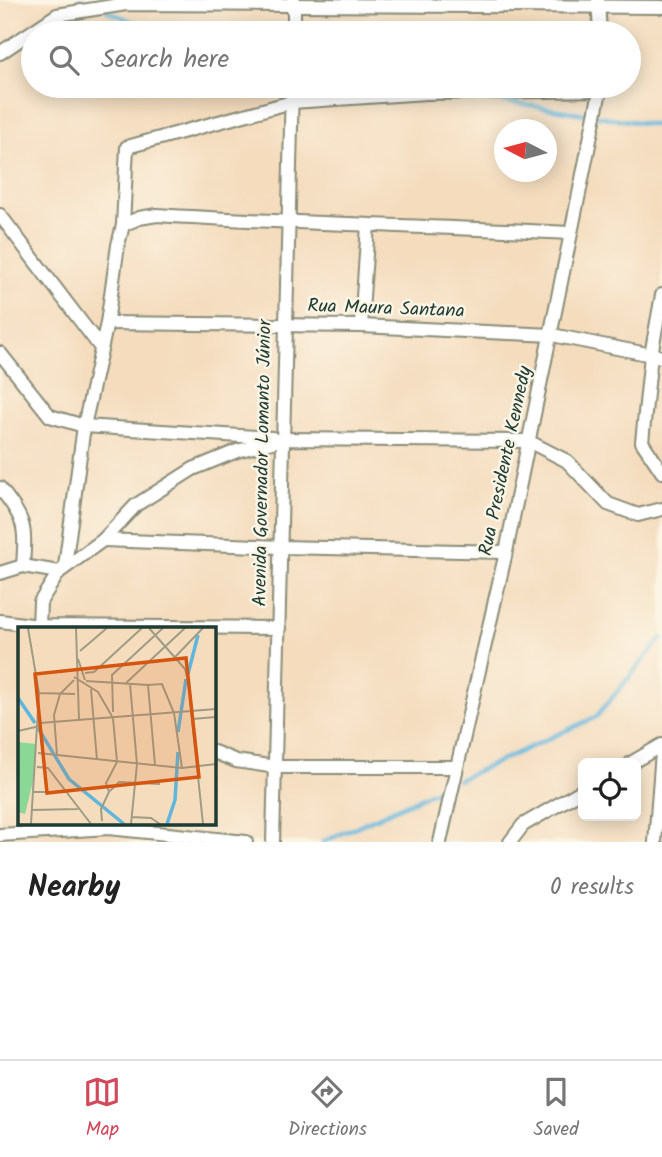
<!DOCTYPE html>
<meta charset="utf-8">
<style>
:root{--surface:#fff;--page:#f2f2f2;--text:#222;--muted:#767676;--line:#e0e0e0;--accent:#d1495b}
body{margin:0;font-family:Kalam,sans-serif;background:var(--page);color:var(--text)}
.controls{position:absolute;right:21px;bottom:21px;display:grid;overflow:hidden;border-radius:10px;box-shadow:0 4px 18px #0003}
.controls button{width:63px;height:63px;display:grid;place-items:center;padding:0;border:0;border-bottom:2px solid var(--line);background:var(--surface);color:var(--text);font:35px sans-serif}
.compass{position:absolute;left:494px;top:119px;width:63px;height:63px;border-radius:50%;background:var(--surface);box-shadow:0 4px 18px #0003;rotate:276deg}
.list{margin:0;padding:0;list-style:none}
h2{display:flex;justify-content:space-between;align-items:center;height:91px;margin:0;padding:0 28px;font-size:30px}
h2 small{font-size:23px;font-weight:400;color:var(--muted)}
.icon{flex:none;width:38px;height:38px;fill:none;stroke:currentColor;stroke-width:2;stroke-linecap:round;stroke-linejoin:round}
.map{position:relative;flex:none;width:662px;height:842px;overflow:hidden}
.search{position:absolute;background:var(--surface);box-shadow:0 4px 18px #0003;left:21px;right:21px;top:21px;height:77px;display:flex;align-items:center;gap:18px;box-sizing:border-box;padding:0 24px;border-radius:38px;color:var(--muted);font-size:26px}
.sheet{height:217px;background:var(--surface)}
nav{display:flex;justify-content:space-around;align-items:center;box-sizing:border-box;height:98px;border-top:2px solid var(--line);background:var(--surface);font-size:19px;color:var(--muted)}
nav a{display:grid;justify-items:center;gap:4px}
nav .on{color:var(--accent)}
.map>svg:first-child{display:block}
</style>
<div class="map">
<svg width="662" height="842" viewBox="0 0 662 842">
<rect width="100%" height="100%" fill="#fcf5e5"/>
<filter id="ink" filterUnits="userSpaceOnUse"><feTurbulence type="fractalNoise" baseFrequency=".0143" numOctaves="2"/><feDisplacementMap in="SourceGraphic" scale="14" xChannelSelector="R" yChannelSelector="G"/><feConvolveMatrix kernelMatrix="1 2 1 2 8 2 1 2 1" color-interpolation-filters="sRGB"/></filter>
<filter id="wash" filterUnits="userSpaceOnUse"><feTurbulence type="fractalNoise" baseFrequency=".00686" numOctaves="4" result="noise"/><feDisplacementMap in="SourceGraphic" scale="28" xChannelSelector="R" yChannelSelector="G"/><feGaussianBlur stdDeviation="1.57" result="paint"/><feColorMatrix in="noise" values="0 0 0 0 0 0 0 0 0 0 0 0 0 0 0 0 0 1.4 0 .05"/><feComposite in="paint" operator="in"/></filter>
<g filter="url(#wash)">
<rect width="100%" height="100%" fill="#f4dcbd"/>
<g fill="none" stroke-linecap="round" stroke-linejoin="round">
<g stroke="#5fb6dc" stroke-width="4.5">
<path d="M80,0L92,5"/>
<path d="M107,11L161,33"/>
<path d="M399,86L419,89"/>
<path d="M483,98L662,126"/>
<path d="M458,780L596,717L662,638"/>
<path d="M323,842L450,784"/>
</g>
</g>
</g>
<g filter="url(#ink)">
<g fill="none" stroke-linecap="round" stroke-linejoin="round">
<g stroke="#8a8c78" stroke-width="16">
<g id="minor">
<path d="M598,0L600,33"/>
<path d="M294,33V0"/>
<path d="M0,53L57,15L126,4L662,7"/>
<path d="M0,215L101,348"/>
<path d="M123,225L127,147L292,102L426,93L601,90"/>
<path d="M662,295L651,355L642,442L662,472"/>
<path d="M107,323L361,326L552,335L662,357"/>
<path d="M361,326L368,225"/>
<path d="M0,353L50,416L84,426L272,438"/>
<path d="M0,488C25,521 26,524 23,566"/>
<path d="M103,540L281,547L506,552"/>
<path d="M65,566L84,426L107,323L118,245L123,225L139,218L157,215C295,224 432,226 570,233"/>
<path d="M0,573L23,566L59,572"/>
<path d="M0,621L39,626L279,628"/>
<path d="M39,626L40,602L59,572L103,540L136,505L193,469L237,451L284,439L528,441L567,461L608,504L638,515L662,509"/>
<path d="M214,752L236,761L276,767H456"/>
<path d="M631,763L662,745"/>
<path d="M0,835L108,828L246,842"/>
<path d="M273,842L292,86"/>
<path d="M440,842L506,552L601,86"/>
<path d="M510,842L523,825L583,790"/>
<path d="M655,842L662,752"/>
</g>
</g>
<use href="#minor" stroke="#fff" stroke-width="12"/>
</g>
</g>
<g text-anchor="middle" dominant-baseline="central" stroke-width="5" stroke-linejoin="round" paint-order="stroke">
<g font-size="19" fill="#1f3d34" stroke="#fcf5e5">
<text transform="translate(386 309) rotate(2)">Rua Maura Santana</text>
<text transform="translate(506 461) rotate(-78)">Rua Presidente Kennedy</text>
<text transform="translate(263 463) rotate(-89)">Avenida Governador Lomanto Júnior</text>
</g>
</g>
<g transform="translate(18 627)">
<rect width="198" height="198" fill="#f4dcbd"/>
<path d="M0,115L18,117L17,146L7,187L0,185Z" fill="#8bd896"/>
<path fill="none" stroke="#5fb6dc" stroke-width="3.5" d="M170,47L180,8M0,71L17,96M20,101L51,152L106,197M160,105L168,52M149,197L157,173L160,125"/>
<path fill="none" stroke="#9f9c86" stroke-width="2" d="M10,1L21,66L13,197M58,1L61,93M131,1L167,42L170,54L185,197M62,24L89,1M157,30L185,1M60,32L67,53M67,46L76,45L124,1M56,50L80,65L95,91L99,135L88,156L91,165L83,182L84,194M68,54L130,58L137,138M108,56L167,1M112,57L119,137L113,197M130,58L144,57L156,86L164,141M73,62L79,133M21,66L57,67M95,85L94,48L145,1M174,92L198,90M22,96L198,82M0,104L22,99M20,126L164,141L198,137M39,128L36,88L42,67L56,53M19,140L30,141L73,197M92,164L101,155L142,157M16,165H47M14,183L60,182M114,190L133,191L142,197"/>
<path fill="#d45610" fill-opacity="0.15" stroke="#d45610" stroke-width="3.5" d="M168,31L181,150L29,166L17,47Z"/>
<rect width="198" height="198" fill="none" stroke="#1f3d34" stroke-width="3.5"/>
</g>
</svg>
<div class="controls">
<button><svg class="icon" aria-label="locate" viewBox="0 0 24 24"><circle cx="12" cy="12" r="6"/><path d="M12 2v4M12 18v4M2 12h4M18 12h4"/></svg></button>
</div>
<svg class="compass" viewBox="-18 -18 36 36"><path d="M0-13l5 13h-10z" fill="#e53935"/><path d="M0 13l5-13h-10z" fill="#767676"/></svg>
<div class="search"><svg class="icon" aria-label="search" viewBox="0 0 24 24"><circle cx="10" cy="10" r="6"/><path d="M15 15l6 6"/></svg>Search here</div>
</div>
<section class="sheet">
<h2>Nearby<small>0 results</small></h2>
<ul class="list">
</ul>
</section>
<nav>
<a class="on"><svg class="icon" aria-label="map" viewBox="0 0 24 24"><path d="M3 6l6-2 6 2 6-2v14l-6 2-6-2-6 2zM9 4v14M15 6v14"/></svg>Map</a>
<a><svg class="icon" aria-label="directions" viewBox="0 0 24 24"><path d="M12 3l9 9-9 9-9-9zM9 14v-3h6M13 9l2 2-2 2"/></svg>Directions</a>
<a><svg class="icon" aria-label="saved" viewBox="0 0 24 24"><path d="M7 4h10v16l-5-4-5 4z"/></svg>Saved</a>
</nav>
